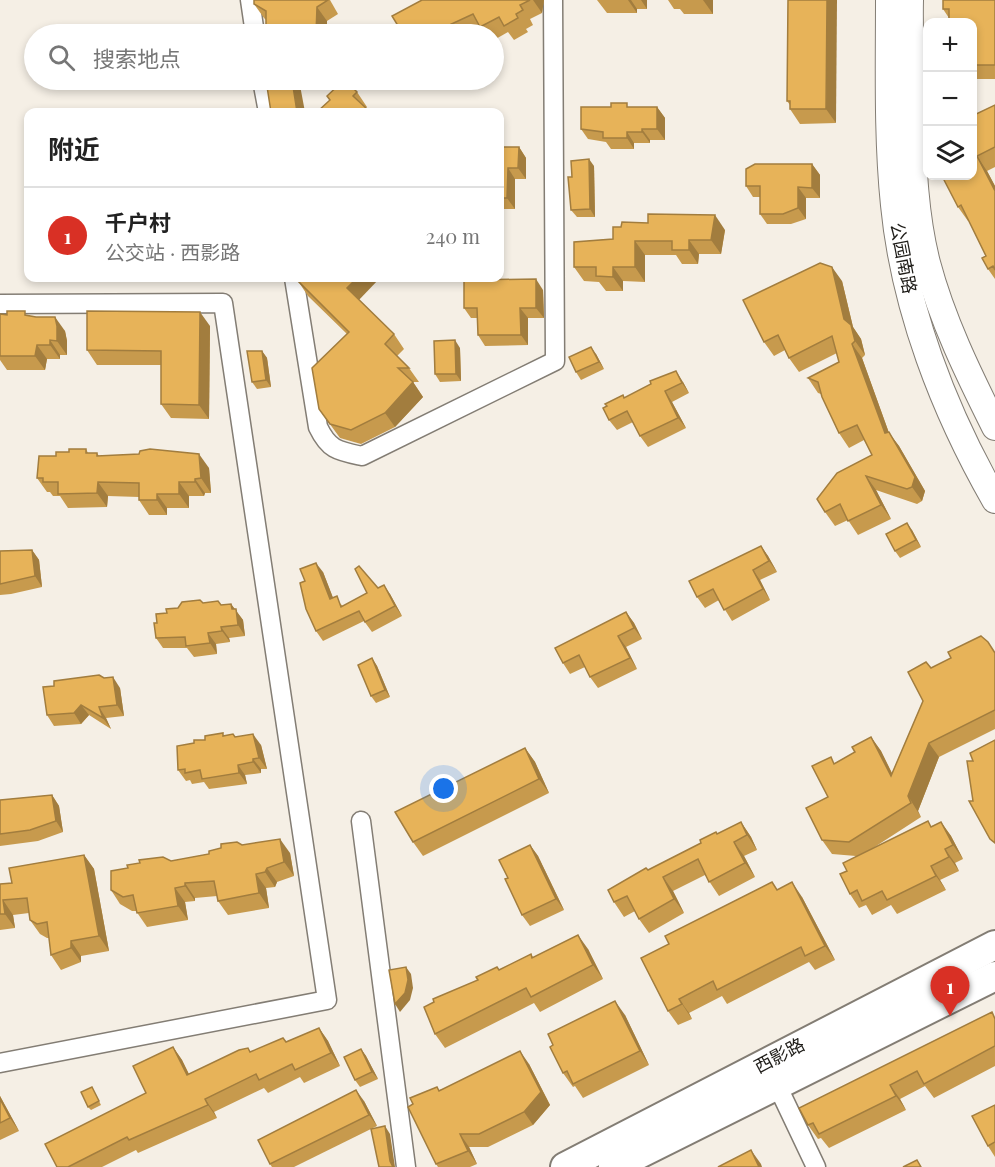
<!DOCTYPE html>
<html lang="zh">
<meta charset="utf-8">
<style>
:root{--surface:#fff;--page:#f6f6f6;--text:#222;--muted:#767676;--line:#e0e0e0;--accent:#d93025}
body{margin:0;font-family:"Playfair Display","Noto Sans SC",serif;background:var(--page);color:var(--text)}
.controls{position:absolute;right:18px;top:18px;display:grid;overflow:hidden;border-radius:12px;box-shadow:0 3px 9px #0003}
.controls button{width:54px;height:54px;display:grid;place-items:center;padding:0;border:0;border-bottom:2px solid var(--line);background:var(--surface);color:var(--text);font:30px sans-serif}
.you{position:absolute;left:444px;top:789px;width:21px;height:21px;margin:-15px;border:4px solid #fff;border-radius:50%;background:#1a73e8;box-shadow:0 0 0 9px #1a73e833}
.badge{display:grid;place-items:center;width:39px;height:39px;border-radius:50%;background:var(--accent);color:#fff;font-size:20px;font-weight:700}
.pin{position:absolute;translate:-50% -50px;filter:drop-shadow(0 2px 3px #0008)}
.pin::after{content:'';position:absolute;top:32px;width:21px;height:18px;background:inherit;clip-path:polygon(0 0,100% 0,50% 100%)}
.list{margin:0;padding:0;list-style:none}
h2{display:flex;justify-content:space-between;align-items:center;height:78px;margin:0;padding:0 24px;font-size:26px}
h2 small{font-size:20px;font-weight:400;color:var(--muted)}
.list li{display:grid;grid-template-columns:39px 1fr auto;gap:18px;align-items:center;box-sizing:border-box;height:96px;padding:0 24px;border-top:2px solid var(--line)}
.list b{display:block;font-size:22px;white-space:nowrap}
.list p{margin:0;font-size:20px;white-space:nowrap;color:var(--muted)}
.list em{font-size:20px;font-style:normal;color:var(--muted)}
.icon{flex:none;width:33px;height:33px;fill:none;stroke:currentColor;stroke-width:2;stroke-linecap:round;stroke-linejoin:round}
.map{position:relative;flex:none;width:995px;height:1167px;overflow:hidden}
.search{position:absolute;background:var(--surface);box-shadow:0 3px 9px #0003;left:24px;top:24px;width:480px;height:66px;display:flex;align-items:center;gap:15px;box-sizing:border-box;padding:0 21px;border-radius:33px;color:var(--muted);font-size:22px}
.panel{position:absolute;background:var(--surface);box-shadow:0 3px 9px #0003;left:24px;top:108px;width:480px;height:174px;border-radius:12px}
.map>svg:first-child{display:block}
</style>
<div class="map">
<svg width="995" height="1167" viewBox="0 0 995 1167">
<rect width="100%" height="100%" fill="#f5efe5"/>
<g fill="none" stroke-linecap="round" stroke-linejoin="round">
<g stroke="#837d74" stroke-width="21">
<g id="street">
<path d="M250,0L255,34"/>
<path d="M262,80L268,112"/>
<path d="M294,278L318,427C329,450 338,451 362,456L555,361L553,0"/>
<path d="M0,304L223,303L327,1000L0,1063"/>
<path d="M361,821L406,1167"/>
<path d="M777,1085L816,1167"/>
</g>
</g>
<g stroke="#837d74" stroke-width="28">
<g id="secondary">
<path d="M889,0C889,68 887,137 894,205C904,308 944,411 995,500"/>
<path d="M910,0C909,40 912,79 912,118C913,167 915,216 927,263C942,320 969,375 995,427"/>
</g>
</g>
<g stroke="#837d74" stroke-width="32">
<g id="primary">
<path d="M565,1167L995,945"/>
<path d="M613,1167L995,976"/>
</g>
</g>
<use href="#street" stroke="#fff" stroke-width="18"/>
<use href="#secondary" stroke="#fff" stroke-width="26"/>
<use href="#primary" stroke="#fff" stroke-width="28"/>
</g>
<g fill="#c79a4d">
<path d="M254,0H330L338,14L327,21L266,20L264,18L254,4Z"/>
<path d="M422,0H544L542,13L530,19L533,25L526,29L528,32L514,40L508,32L494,40V34H485L481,29L470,34H403Z"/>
<path d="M597,0H647V9H637V13H607Z"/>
<path d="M668,0H713V14H684L680,9H674Z"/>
<path d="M788,0L836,123L800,124L790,109V105L787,101Z"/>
<path d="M995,0V79H972V22L949,18L943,9Z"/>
<path d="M357,92L367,107L365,108L369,112H317L330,100L327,96Z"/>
<path d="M995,105V167L987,171L995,186V279L988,269L986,256L969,221H968L958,207L972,116Z"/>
<path d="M630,107H657L665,118V140H650V143H634V149H611L606,142L588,139L581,129Z"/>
<path d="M500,147H519L526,158V179H515V209H500Z"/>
<path d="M812,164L820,175V198H806V219L791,224H767L760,214V197H753L746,186Z"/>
<path d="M594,166L595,217H577L571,210L572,177Z"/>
<path d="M725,230L721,254H699L698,264H682L676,255H645V282L623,281V291H606L599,282L584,281L574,267V242Z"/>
<path d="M298,281L359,300L394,334L404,349L397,356L409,368L419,382H413L423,397L395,427L361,444L340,438L319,409L347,334L308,296Z"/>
<path d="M842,281L853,327L861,339L865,355L862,358L889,433L899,446L925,491L922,501L917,504L876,490L891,519L858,535L848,520L835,526L825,512L872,455L864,440L849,448L839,433L821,394L818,393L808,378L839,362L837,353L799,372L789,358L785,350L774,356L764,342Z"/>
<path d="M543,290L544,318H528V345L485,346L478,335V318H471L464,308Z"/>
<path d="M0,314L28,315L65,331L67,341V355H60V359H47L45,370H7L0,360Z"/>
<path d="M210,326L209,419L171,418L161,404V365H97L87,350Z"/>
<path d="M460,348L461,381L440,382L435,374Z"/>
<path d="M262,351L267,358L271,387L257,389L252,382Z"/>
<path d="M596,354L604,369L581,380L576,372Z"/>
<path d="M683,382L689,393L672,402L686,428L648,447L640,436L633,422L617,430L609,420L607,406L625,398Z"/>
<path d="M86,449L88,453H97L99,456L209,468L211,493H205L204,496H189V508H167V515H149L139,500V497L108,496L107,507L68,508L60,496H53L50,492H47L37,478L56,456Z"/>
<path d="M912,530L921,547L900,558L895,551Z"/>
<path d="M761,546L768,556L777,572L760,580L770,600L732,621L719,600L705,608L697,597Z"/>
<path d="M32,550L39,560L42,587L11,594L0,595V551Z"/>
<path d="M323,572L333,598L343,606L378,588L390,594L402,616L372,632L364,621L323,641L316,631Z"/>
<path d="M203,603L221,605L231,604L243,620L245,636L229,638L230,642L216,644L217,654L194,657L187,648H163L156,638L157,623L167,613L178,608Z"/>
<path d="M626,612L634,623L642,639L626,647L637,669L598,688L590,677L585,667L570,674L563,663Z"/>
<path d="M995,652V729L939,757L918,811L921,817L870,850L932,826L941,822L951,836L963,859L955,863L959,871L940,880L946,890L897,914L891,905L872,915L866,905L859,908L850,894L847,871L856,856L832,854L822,840L828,797L835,763L855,752L871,737L881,751L892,773L923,701L931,668Z"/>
<path d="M372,658L377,666L390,697L376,703L371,696Z"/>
<path d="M120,688L124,716L106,718L111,729L89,715L81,724L54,726L47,715Z"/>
<path d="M224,735L235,737L261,745L267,769H261V773L245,775L247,784L209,789L204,782L192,784L190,780L186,781L178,770L194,743Z"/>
<path d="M525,748L535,762L549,793L423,856L413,842Z"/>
<path d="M52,795L59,806L63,832L38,841L0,846V800Z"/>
<path d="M741,822L751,837L757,850L744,856L755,877L719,896L705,875L673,891L684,913L649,933L639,919L635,911L624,917L614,902L648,870L701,843L716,832L718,834Z"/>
<path d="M242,845L290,853L294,876L277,882L275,887L266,888L269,908L228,915L218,901L217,896L195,898V901L185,902L188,920L147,927L136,911H132L120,904L111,890L171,861L209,854L221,848Z"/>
<path d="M530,845L538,856L564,910L530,926L522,915L508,878Z"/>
<path d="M84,855L94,869L109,951L81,956V962L61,970L51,955L49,938H47L40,934L30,920L29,913L13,915L15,928L0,930V884L12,883Z"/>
<path d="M778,890L802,897L835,960L815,970L809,962L727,1004L722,996L689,1013L692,1019L678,1025L668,1011L641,958Z"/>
<path d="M588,949L603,979L540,1012L534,1003L445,1048L435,1034L478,980L531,954L533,957Z"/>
<path d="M625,1015L649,1065L583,1098L575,1086L573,1087L563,1073Z"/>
<path d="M995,1017V1066L934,1098L925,1086L900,1099L906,1110L829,1148L821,1138L818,1139L808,1125Z"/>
<path d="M319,1028L328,1041L340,1066L304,1083L300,1077L268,1093L264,1088L214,1112L217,1118L138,1153L136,1150L102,1167H57L146,1093L173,1047L182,1060L189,1074L248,1048L250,1052L286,1042Z"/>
<path d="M361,1049L366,1056L378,1079L360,1087L355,1080Z"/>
<path d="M529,1064L550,1105L533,1125L488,1147H469L477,1164L470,1167H438L436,1164L413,1104L437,1087L439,1090Z"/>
<path d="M92,1087L101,1105L91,1110L88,1107Z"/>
<path d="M0,1096L19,1131L0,1140Z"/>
<path d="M364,1101L377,1126L294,1167H272L270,1164Z"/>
<path d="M995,1105V1157L988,1146Z"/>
</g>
<g fill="#a27d3e">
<path d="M533,0H544L542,13Z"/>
<path d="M628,0H631L637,9V13Z"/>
<path d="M641,0H647V9Z"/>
<path d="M703,0H713V14Z"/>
<path d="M827,0H837L836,123L826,109Z"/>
<path d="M317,7L327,21V34H316Z"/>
<path d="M292,80H299L305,112H297Z"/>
<path d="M657,107L665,118V140L657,129Z"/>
<path d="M642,129L650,140V143L642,132Z"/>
<path d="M627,132L634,143V149L627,138Z"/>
<path d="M519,147L526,158V179L518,168Z"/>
<path d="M977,156L987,171L995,186V191Z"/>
<path d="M589,159L594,166L595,217L590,209Z"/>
<path d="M812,164L820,175V198L812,188Z"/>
<path d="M508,168L515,179V209L507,198Z"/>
<path d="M798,187L806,198V219L798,208Z"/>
<path d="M715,215L725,230L721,254L711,240Z"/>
<path d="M689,240L699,254L698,264L689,250Z"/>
<path d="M635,241L645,255V282L635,267Z"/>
<path d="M613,267L623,281V291L613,277Z"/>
<path d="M832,267L842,281L853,327L861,339L865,355L855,341L844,319Z"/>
<path d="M357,278H380L357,302L347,288Z"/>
<path d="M536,279L543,290L544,318L536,308Z"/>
<path d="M520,308L528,318V345L521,335Z"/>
<path d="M200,312L210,326L209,419L199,405Z"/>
<path d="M55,317L65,331L67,341V355L57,341Z"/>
<path d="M50,340L60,355V359L50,345Z"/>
<path d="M455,340L460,348L461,381L456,374Z"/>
<path d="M852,344L862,358L889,433L899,446L925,491L922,501L912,487L885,433Z"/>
<path d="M37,345L47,359L45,370L35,356Z"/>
<path d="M591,347L596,354L604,369L599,362Z"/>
<path d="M262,351L267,358L271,387L266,380Z"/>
<path d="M676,371L683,382L689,393L682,383Z"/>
<path d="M413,382L423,397L395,427L385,413Z"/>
<path d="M665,391L672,402L686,428L678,418Z"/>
<path d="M199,454L209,468L211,493L201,478Z"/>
<path d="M866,476L876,490L891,519L881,505Z"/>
<path d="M195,479L205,493L204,496L195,482Z"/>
<path d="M98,482L108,496L107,507L97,493Z"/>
<path d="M179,482L189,496V508L179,494Z"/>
<path d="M157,494L167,508V515L157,500Z"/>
<path d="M907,523L912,530L921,547L916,540Z"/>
<path d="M761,546L768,556L777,572L769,561Z"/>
<path d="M32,550L39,560L42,587L35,576Z"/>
<path d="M316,563L323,572L337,608L330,599Z"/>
<path d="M753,570L760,580L770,600L763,589Z"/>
<path d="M384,585L390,594L402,616L395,606Z"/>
<path d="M231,604L243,620L245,636L238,625L232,609Z"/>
<path d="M626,612L634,623L642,639L634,628Z"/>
<path d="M221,627L229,638L230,642L222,631Z"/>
<path d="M208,633L216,644L217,654L210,643Z"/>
<path d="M618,636L626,647L637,669L630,658Z"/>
<path d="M372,658L377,666L390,697L385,690Z"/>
<path d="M113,677L120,688L124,716L117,705Z"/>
<path d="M81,705L89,715L81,724L74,713Z"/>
<path d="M99,707L106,718L111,729L103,718Z"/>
<path d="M253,734L261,745L267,769L259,758Z"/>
<path d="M871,737L881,751L900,790L891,776Z"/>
<path d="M929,743L939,757L918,811L921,817L908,796Z"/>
<path d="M525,748L535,762L549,793L539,779Z"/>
<path d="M253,759L261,769V773L253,762Z"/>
<path d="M238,765L245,775L247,784L239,773Z"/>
<path d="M52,795L59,806L63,832L56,821Z"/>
<path d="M741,822L751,837L757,850L747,835Z"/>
<path d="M941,822L951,836L963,859L953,845Z"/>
<path d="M280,839L290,853L294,876L284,862Z"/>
<path d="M734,842L744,856L755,877L745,863Z"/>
<path d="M530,845L538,856L564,910L556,899Z"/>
<path d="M945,849L955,863L959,871L949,857Z"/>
<path d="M84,855L94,869L109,951L99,936Z"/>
<path d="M931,866L940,880L946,890L936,876Z"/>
<path d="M267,868L277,882L275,887L265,872Z"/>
<path d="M256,874L266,888L269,908L259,893Z"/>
<path d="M663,877L673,891L684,913L674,899Z"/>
<path d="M792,882L802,897L835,960L825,946Z"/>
<path d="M185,883L195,898V901L185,886Z"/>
<path d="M175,888L185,902L188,920L178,906Z"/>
<path d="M3,900L13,915L15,928L5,914Z"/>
<path d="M578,935L588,949L603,979L593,965Z"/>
<path d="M71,941L81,956V962L71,948Z"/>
<path d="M406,967L411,974L413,988L410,1000L400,1012L395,1004Z"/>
<path d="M679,999L689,1013L692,1019L682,1004Z"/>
<path d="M615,1001L625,1015L649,1065L640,1051Z"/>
<path d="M319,1028L328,1041L340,1066L331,1053Z"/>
<path d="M173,1047L182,1060L196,1089L187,1075Z"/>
<path d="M361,1049L366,1056L378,1079L372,1072Z"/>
<path d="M520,1051L529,1064L550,1105L533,1125L524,1112Z"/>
<path d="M890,1085L900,1099L906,1110L896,1096Z"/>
<path d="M356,1090L364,1101L377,1126L369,1115Z"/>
<path d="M0,1096L19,1131L10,1118L0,1099Z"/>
<path d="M205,1099L214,1112L217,1118L208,1105Z"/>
<path d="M385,1126L390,1134L395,1167H393L390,1161Z"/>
<path d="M460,1134L469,1147L477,1164L468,1151Z"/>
<path d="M751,1150L761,1164L762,1167H759Z"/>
</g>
<g fill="#e7b359" stroke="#a27d3e" stroke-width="1.5">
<path d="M254,0H328L317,7L316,34H266V11L254,4Z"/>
<path d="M422,0H530L520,5L523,10L516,14L518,18L504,26L499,17L480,27L473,14L430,34H403L392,16Z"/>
<path d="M788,0H827L826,109H790V101H787Z"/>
<path d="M943,0H995V65H972V22H949V9H943Z"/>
<path d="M266,80H292L297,112H271Z"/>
<path d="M344,80H345L357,92L353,96L367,109L363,112H317L330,100L327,96Z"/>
<path d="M611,103H627V107H657V129H642V132H627V138H603V132L581,129V107H611Z"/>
<path d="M995,105V147L977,156L995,191V270L993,266L988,269L982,258L986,256L961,205L958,207L942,176H972V116Z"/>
<path d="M500,147H519L518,168H508L507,198H500Z"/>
<path d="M589,159L590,209L571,210L568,177H572L571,161Z"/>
<path d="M755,164H812V188L798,187V208L783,214H760V186H746V169Z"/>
<path d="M648,214L715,215L711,240H689V250H672V241H635V267H613V277L596,276V267H574V242L613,239V227H621L622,222L648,223Z"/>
<path d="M820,263L832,267L844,319L851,325L855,341L852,344L885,433L889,432L915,477L912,487L907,489L866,476L881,505L848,521L840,504L825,512L817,499L837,473L872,455L857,425L839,433L822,397L818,382L808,378L839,362L832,336L789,358L778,335L764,342L743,300Z"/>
<path d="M297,278H357L347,288L394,334L385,344L409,368H398L413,382L385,413L351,430L330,424L319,409L312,368L349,332L298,281Z"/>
<path d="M536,279V308H520L521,335H478L477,308H464V280Z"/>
<path d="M7,311H25V315L36,317H55L57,326V341L50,340V345H37L35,356H0V314L7,315Z"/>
<path d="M87,311L200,312L199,405L161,404V351L87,350Z"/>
<path d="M455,340L456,374H435L434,341Z"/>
<path d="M591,347L599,362L576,372L569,357Z"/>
<path d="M247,351H262L266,380L252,382Z"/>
<path d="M676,371L682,383L665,391L678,418L640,436L627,411L609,420L603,408L607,406L605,404L623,395L624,398L651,384L650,381Z"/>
<path d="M69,449H86V453H97V456L139,454L140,451L150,449L199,454L201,478L195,479V482H179V494H157V500H139V483L98,482L97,493L58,494V482H43V478H37L39,456H56V452H69Z"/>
<path d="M907,523L916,540L895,551L886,534Z"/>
<path d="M761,546L769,561L753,570L763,589L724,610L713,589L697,597L689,581Z"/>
<path d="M32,550L35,576L0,584V551Z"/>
<path d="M316,563L330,599L337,596L341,607L367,593L355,569L359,566L378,588L384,585L395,606L365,622L359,611L316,631L306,609L300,583L305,581L300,569Z"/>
<path d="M200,600L203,603L218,601L221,605L231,604L232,609H236L238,625L221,627L222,631L208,633L210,643L186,646L185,637L156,638L154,623H157L156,614L167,613L166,609L178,608L182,602Z"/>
<path d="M626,612L634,628L618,636L630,658L590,677L579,655L563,663L555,648Z"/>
<path d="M981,636L988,642L995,653V710L929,743L908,796L911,803L849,842L822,840L806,808L828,797L812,766L831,757L834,764L855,752L852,747L871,737L891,776L923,701L908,672L926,662L931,668L951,658L948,652Z"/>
<path d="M372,658L385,690L371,696L358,665Z"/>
<path d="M99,675L104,678L113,677L117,705L99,707L103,718L81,705L74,713L47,715L43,687L54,686V681Z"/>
<path d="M223,733V736L233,734L235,737L253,734L259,758L253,759V762L238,765L239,773L202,779L200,770L185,773V769L178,770L177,746L194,743V740H205V736Z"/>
<path d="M995,740V843L990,839L969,801H973L967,761H973L970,753Z"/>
<path d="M525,748L539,779L413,842L395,812Z"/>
<path d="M52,795L56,821L30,830L0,834V800Z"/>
<path d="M928,821L931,827L941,822L953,845L945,849L949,857L931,866L936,876L887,900L882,891L862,901L857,890L850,894L840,874L847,871L843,863Z"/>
<path d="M741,822L747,835L734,842L745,863L709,882L698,859L663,877L674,899L639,919L627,896L614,902L608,890L646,868L648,870L701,843L700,840L716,832L717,834Z"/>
<path d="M280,839L284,862L267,868L265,872L256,874L259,893L218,901L214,881L185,883V886L175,888L178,906L137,913L133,895L123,897L111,890V871L128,868L127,865L140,863L139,860L163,857L171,861L209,854V851L221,848V844L237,842L242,845Z"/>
<path d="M530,845L556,899L522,915L505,879L508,878L499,860Z"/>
<path d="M84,855L99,936L71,941V948L51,955L47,922L37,924L30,920L27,898L3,900L5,914H0V884L12,883L9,868Z"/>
<path d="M772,882L777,890L792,882L825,946L805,956L801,947L717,990L713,981L679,999L682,1004L668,1011L641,958L669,944L665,936Z"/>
<path d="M578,935L593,965L531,997L526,988L435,1034L424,1007L434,1002L433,999L478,980L476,977L497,967L499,970L531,954L532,958Z"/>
<path d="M406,967L408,980L405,993L395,1004L389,970Z"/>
<path d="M615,1001L640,1051L573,1084L567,1071L563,1073L550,1047L553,1045L548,1034Z"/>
<path d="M992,1012L995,1019V1046L924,1084L917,1071L890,1085L896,1096L819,1134L813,1123L808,1125L799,1108Z"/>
<path d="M319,1028L331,1053L295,1070L292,1064L259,1080L256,1074L205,1099L208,1105L129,1140L127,1137L68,1167H57L45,1144L146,1093L133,1066L173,1047L187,1075L239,1050L248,1048L250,1052L283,1038L286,1042Z"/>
<path d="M361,1049L372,1072L355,1080L344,1057Z"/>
<path d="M520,1051L541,1092L524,1112L479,1134H460L468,1151L436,1164L408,1107L413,1104L410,1098L437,1087L439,1091Z"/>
<path d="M92,1087L99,1101L88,1107L81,1092Z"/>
<path d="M356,1090L369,1115L270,1164L258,1140Z"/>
<path d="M0,1099L10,1118L0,1123Z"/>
<path d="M995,1105V1142L988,1146L972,1116Z"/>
<path d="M385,1126L390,1161L393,1167H379L371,1129Z"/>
<path d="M751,1150L759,1167H718Z"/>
<path d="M917,1160L921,1167H903Z"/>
</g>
<g text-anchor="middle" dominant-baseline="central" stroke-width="5" stroke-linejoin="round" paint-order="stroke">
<g font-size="18" fill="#1e1c18" stroke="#fff">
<text transform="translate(904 258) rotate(79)">公园南路</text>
<text transform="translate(779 1055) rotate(-28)">西影路</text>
</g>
</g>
</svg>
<div class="controls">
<button>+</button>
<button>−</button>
<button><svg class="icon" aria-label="layers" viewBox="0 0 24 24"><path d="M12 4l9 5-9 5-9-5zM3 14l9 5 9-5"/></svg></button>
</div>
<div class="you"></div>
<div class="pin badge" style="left:950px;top:1016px">1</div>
<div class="search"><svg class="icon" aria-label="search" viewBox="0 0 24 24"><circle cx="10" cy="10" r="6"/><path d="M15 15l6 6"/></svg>搜索地点</div>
<section class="panel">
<h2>附近<small></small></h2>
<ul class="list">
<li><span class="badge">1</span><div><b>千户村</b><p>公交站 · 西影路</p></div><em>240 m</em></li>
</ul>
</section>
</div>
